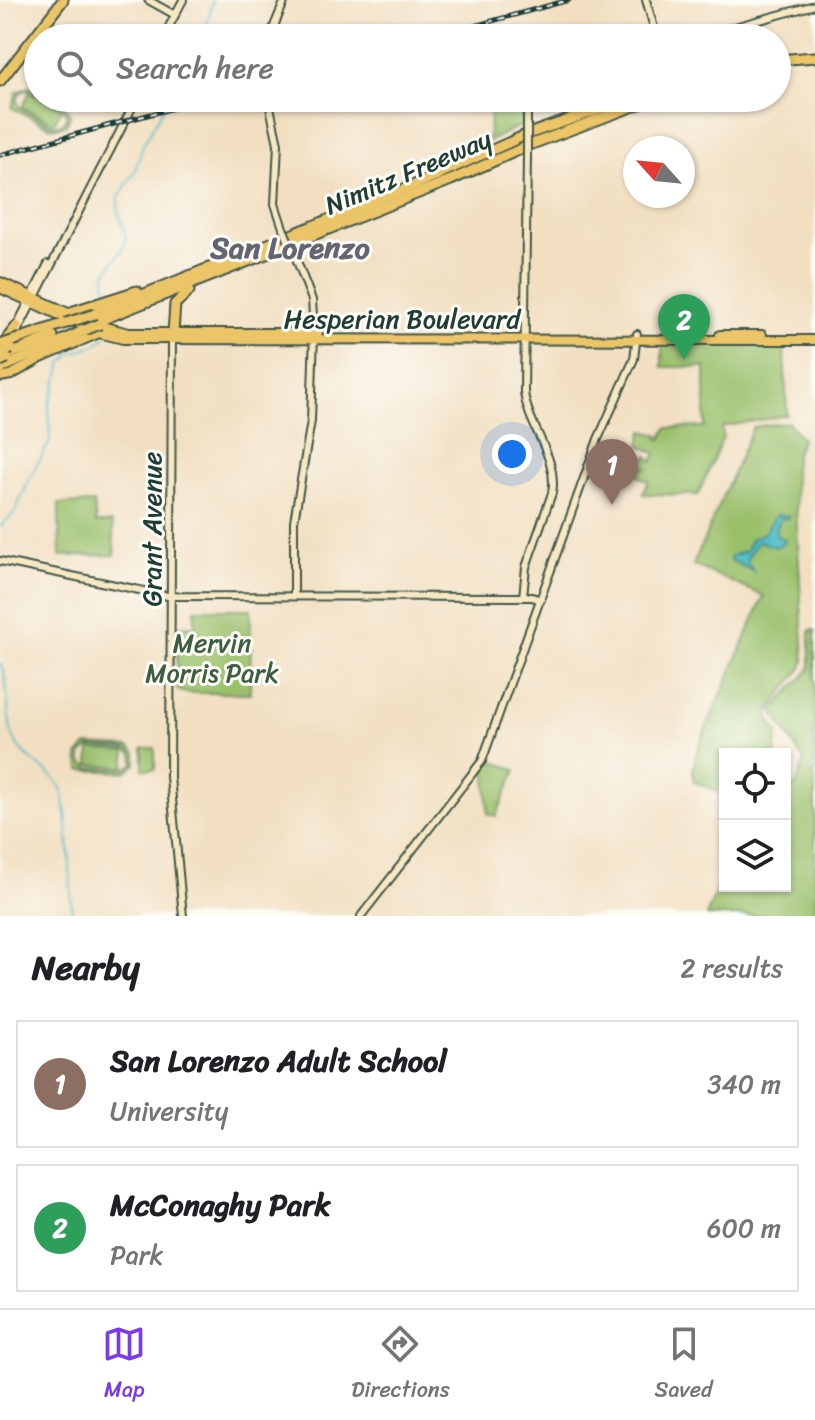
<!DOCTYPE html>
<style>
:root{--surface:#fff;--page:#f6f6f6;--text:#202124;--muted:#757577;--line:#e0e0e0;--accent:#7c3aed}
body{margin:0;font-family:Sriracha,sans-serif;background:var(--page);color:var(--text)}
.controls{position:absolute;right:24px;bottom:24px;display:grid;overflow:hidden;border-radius:0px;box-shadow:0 2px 6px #0004}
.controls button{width:72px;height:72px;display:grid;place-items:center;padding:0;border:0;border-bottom:2px solid var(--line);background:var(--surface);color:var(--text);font:40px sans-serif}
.compass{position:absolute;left:623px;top:136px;width:72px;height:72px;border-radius:50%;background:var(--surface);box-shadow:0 2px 6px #0004;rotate:297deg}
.you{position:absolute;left:512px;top:454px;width:28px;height:28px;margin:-20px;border:6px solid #fff;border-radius:50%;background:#1a73e8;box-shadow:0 0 0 12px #1a73e833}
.badge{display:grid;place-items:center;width:52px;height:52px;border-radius:50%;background:var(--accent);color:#fff;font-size:26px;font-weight:700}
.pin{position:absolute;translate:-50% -66px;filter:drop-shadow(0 2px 4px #0008)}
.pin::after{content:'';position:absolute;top:42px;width:28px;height:24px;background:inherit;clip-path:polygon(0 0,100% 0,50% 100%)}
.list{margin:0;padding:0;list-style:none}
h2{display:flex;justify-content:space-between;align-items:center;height:104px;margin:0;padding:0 32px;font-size:34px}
h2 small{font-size:26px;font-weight:400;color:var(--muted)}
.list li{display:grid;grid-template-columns:52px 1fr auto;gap:24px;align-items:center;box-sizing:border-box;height:128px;margin:0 16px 16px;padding:0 16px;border:2px solid var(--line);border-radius:0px}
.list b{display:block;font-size:30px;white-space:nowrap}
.list p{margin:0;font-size:26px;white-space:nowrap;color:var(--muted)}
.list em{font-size:26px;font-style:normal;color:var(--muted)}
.icon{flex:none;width:44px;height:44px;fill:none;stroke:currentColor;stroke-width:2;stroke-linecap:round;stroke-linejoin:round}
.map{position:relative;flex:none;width:815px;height:916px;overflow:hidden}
.search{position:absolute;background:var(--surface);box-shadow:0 2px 6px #0004;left:24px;right:24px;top:24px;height:88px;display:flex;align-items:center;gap:20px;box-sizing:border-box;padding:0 28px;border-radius:44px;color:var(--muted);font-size:30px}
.sheet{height:392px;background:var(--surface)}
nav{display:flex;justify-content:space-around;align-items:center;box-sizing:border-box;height:112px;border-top:2px solid var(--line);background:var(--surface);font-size:22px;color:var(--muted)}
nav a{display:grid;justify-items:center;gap:4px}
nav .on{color:var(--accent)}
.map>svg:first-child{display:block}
</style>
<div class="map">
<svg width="815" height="916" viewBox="0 0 815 916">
<rect width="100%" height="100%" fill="#fdfcf7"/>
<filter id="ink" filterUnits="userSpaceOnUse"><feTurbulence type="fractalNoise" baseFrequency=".0125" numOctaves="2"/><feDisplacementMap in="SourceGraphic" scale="16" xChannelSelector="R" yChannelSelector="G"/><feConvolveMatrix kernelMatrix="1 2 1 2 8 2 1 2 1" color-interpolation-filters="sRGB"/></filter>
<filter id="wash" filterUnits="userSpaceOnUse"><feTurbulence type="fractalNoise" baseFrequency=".006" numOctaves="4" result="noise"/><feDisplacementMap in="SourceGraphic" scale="32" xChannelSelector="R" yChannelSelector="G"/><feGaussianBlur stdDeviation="1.8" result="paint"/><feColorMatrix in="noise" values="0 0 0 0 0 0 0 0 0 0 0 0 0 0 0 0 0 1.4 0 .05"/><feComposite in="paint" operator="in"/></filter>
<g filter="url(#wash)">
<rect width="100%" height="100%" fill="#f2dfc1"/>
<g fill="#9ac06b" stroke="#5c7e50" stroke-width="2" fill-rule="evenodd">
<path d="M29,87L38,91V94L28,90L21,92L17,99L19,107L52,125H60L66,120C69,106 56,103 45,98H52L68,109L70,117L66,125L52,128L12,108L17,92Z"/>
<path d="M29,93L62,109L54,123L22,107Z"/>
<path d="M522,105L524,109V126L517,127L488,142L491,108Z"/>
<path d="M662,342L784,346L787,415L722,427L723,437L698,495L642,494L649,482L638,476L641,469L646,468L641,466L647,456L653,461L656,454L640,445L643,431L660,435L659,439L661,440L667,428L705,427V367H662Z"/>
<path d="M788,422L802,439L796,453L794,468L804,661L802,668L769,710V718L778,734L775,754H725V795L693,781V768L699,745L764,596L693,565L753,427Z"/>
<path d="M94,503L96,523H112L115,555L60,556L59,504Z"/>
<path d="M195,609H251L250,693H185L177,690V627L195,626Z"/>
<path d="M810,630H815V771L812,773L815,777V916H706L725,871V886H785V785L791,788L797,784L804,761L772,710L810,669Z"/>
<path d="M87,745L129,747L136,753V764L126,772L80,770L78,755ZM90,747L126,749L133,754L134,763L125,769L89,768L82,762L81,755Z"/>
<rect x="143" y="748" width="12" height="21"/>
<path d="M90,749L126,751L125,767L89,765Z"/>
<path d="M485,758L516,770L496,816L488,814L486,772L477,773Z"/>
</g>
<path fill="#4ebbc7" stroke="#367c7e" stroke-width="2" d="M776,515L789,516L787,519L781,518L776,529L777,536L785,540L784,544L775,547L758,541L746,560L753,571L730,560L731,556L746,551L751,539L764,533Z"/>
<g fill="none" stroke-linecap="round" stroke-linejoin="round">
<g stroke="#4ebbc7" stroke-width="2">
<path d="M203,38L213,0"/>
<path d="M108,296L105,280L107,271L123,249L126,237L118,211L119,197L135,171L143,145L169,98"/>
<path d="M0,527L15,512L31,475L50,442L49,406L63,362L71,354L95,345L105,337"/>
<path d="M0,663C12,690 4,713 13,736C21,759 47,766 60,786C69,801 71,893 72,916"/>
</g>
<path stroke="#4ebbc7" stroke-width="4" d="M442,912L443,916"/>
</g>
</g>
<g filter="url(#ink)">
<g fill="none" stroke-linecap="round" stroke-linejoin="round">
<g stroke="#3f5549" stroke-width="10">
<g id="secondary">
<path d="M148,0L175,15"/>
<path d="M646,0L657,38"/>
<path d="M163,38L183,0"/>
<path d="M269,38L285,0"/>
<path d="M694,38L815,5"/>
<path d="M268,98L278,144L275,204L283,228"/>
<path d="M527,124V98"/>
<path d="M15,329L48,264"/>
<path d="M172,336L170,777L183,916"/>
<path d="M13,340L137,98"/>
<path d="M0,561L168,596L532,597L541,600"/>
<path d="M294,596V521L311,421L314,333L312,300L295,256"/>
<path d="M523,597L526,567L552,493C559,458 528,427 524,392L527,156"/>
<path d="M361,916L482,761L598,439L634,359L637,334"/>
</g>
</g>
<g stroke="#3f5549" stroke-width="12">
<g id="primary">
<path d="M0,282L77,317"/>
<path d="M0,288L99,333L123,339L815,340"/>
<path d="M93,324L129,333H318"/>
<path d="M720,335H762"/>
<path d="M0,377L11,375L41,358L99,333"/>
</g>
</g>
<g stroke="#3f5549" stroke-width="13">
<g id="highway">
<path d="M777,60L815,57"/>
<path d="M0,81L63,0"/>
<path d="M95,314L417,184L528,134L632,98"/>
<path d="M68,320L74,311L137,291"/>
<path d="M96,322L451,180L532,144L656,98"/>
<path d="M173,333L175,304L189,291"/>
<path d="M21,338L66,323"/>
<path d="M2,345L17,326"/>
<path d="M8,355L53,336"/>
<path d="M0,369L85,330"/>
</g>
</g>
<use href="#secondary" stroke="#f7e8c3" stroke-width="6"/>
<use href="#primary" stroke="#ecc569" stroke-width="8"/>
<use href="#highway" stroke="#ecc569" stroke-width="9"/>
<g stroke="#1f3d34" stroke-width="5">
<g id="rail">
<path d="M430,38L569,0"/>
<path d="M0,155L210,98"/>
</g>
</g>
<use href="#rail" stroke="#fdfcf7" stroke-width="2" stroke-dasharray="6" stroke-linecap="butt"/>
<g stroke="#3f5549" stroke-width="10" stroke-linecap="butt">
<g id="secondary-bridge">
<path d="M527,156V124"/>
<path d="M283,228L295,256"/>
</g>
</g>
<g stroke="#3f5549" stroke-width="13" stroke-linecap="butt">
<g id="highway-bridge">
<path d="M66,323L95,314"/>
<path d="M85,330L100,324"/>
<path d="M0,345L21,338"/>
<path d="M2,353L11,349"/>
<path d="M0,361L7,358"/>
</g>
</g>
<use href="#secondary-bridge" stroke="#f7e8c3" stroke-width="6"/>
<use href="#highway-bridge" stroke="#ecc569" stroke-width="9"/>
</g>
</g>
<g text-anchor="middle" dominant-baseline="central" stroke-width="6" stroke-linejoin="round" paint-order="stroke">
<g font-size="26" fill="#1f3d34" stroke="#fdfcf7">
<text transform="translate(408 172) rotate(-23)">Nimitz Freeway</text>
<text x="402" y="319">Hesperian Boulevard</text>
<text transform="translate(152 529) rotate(-90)">Grant Avenue</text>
</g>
<g font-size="26" fill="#3e5e42" stroke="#fdfcf7">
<text x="212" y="643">Mervin<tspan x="212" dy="30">Morris Park</tspan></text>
</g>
<g font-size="30" font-weight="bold" fill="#656471" stroke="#fdfcf7">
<text x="290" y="248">San Lorenzo</text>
</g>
</g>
</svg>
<div class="controls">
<button><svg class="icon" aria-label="locate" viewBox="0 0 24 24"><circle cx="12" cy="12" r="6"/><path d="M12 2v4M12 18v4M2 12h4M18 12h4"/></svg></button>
<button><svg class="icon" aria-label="layers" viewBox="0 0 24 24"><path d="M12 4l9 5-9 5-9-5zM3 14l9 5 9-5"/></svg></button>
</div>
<svg class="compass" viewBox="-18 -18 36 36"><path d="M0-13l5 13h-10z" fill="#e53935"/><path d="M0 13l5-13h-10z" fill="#757577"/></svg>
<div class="you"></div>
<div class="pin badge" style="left:612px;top:505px;background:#8d6e63">1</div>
<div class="pin badge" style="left:684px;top:360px;background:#2e9e5b">2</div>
<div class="search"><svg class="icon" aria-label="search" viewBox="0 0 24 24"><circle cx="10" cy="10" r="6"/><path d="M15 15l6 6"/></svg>Search here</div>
</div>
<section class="sheet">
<h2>Nearby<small>2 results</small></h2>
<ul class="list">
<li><span class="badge" style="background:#8d6e63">1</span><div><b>San Lorenzo Adult School</b><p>University</p></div><em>340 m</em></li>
<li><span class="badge" style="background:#2e9e5b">2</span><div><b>McConaghy Park</b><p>Park</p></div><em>600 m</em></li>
</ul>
</section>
<nav>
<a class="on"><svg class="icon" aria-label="map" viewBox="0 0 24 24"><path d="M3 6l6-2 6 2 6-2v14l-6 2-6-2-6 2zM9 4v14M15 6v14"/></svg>Map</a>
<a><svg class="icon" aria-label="directions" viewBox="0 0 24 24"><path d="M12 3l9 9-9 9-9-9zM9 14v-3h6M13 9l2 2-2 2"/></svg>Directions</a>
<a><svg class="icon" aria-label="saved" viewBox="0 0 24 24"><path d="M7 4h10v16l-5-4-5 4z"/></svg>Saved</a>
</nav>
